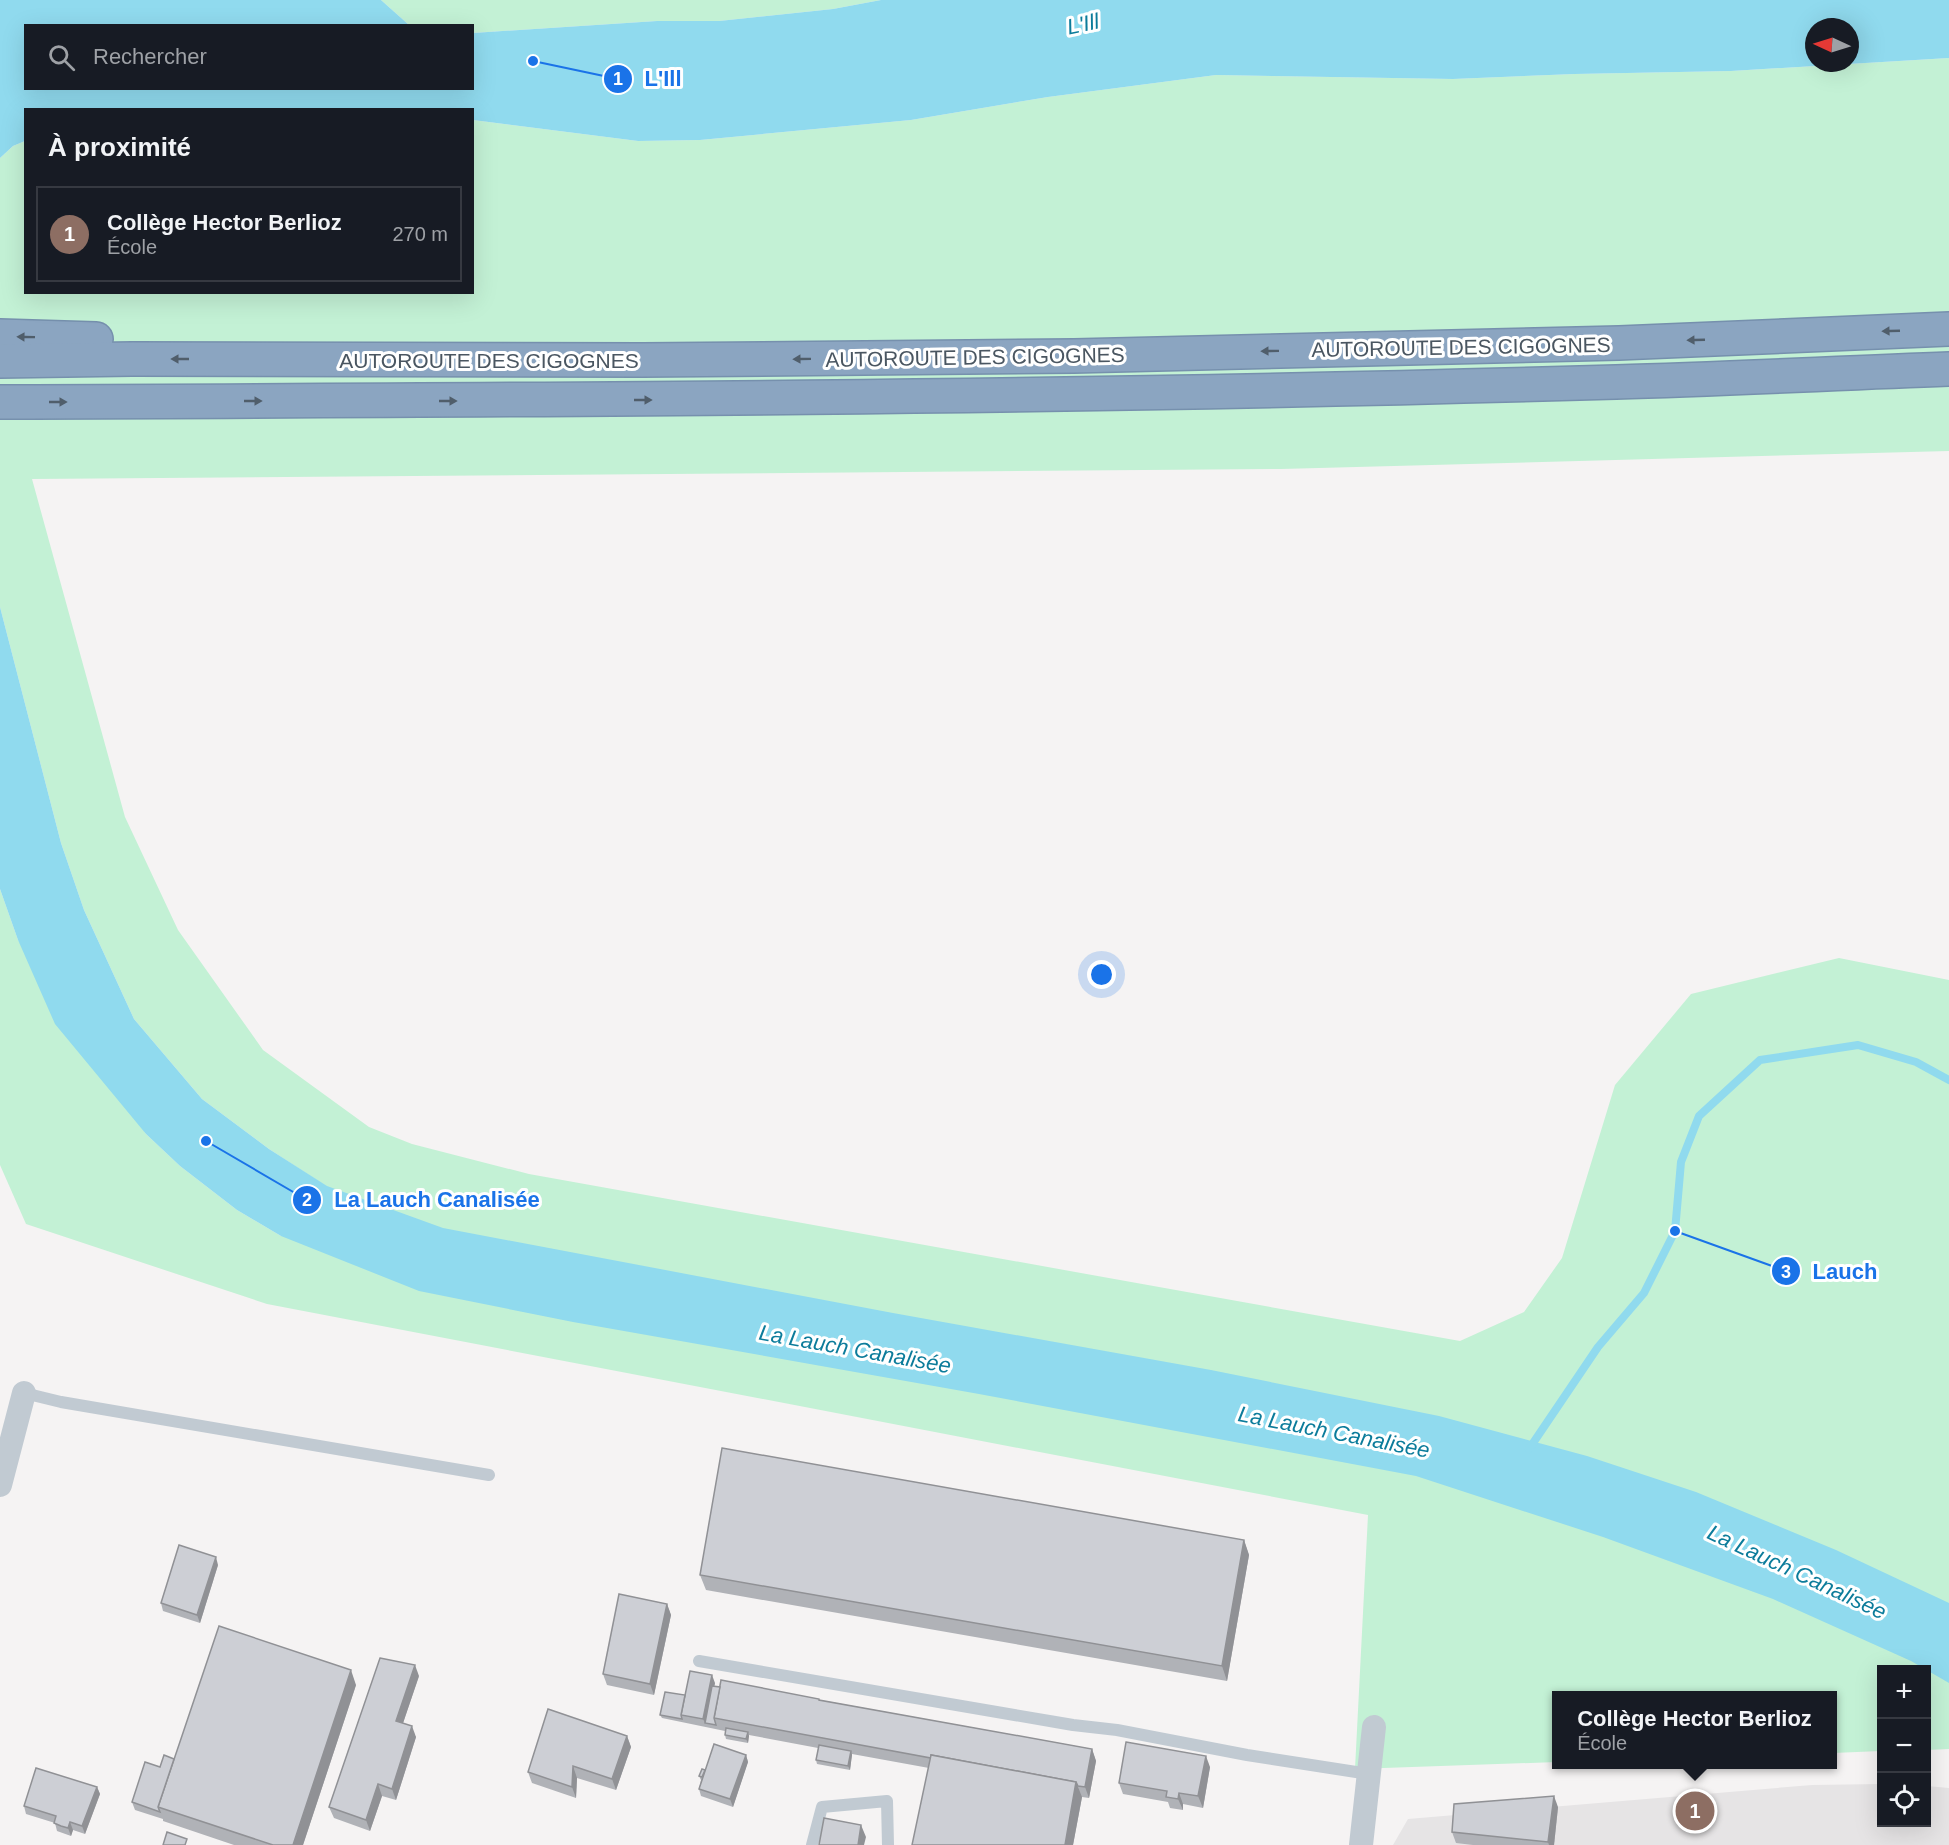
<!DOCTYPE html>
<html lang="fr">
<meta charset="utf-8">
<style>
:root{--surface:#171b24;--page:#242831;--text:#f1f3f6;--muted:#9ea1a6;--line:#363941;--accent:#7c3aed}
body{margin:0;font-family:Helvetica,sans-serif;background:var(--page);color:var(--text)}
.controls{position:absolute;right:18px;bottom:18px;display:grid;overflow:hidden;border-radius:0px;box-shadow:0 6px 24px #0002}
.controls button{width:54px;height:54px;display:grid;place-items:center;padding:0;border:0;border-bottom:2px solid var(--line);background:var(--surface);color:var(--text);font:30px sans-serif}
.compass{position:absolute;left:1805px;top:18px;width:54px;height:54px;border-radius:50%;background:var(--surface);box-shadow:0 6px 24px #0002;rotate:274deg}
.you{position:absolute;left:1102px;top:975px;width:21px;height:21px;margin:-15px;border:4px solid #fff;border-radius:50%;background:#1a73e8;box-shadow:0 0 0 9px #1a73e833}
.badge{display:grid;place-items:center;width:39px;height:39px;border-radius:50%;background:var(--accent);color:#fff;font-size:20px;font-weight:700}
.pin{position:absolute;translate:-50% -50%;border:3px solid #fff;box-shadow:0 2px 6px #0006}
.popup{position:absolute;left:1552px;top:1691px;width:285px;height:78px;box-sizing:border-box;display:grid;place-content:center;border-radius:0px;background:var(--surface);filter:drop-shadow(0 2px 4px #0005);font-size:20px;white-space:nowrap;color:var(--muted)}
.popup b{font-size:22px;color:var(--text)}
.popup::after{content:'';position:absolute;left:50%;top:100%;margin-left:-12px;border:12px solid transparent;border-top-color:var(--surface)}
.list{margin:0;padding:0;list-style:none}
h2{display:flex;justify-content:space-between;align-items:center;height:78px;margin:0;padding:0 24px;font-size:26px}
h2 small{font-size:20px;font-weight:400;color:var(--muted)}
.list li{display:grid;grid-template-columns:39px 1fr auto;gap:18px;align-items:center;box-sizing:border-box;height:96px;margin:0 12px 12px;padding:0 12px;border:2px solid var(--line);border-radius:0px}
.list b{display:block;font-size:22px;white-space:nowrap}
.list p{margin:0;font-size:20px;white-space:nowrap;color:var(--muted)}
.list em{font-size:20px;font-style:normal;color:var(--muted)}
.icon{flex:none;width:33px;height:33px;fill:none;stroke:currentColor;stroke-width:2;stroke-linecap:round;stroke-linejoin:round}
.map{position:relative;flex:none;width:1949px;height:1845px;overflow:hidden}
.search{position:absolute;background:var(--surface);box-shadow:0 6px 24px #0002;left:24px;top:24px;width:450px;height:66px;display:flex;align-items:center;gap:15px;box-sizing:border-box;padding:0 21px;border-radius:0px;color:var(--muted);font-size:22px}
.panel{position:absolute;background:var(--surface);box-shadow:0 6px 24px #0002;left:24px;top:108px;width:450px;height:186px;border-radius:0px}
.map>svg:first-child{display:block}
</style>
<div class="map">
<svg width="1949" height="1845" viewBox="0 0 1949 1845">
<rect width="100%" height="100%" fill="#f5f3f3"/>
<path fill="#e6e4e5" d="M1881,1784L1882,1822H1926L1927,1786L1949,1788V1845H1393L1408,1819L1812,1785Z"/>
<g fill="#c3f1d5">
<path d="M381,0H881L833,9L719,21H657L473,33L472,26L409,25Z"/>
<path d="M1949,58V451L1281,469L32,479L125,817L178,930L263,1050L369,1127L412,1144L529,1174L1460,1341L1524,1312L1562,1258L1615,1085L1691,994L1839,958L1949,980V1749L1927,1750L1926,1670H1882L1881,1751L1833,1753V1696H1557V1762L1355,1769L1368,1515L267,1304L26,1224L0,1165V889L18,940L146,1134L180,1166L237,1210L281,1236L326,1186L269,1149L202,1099L134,1019L84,910L61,843L0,607V158L13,146L25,141L26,292H472L473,120L638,141L700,140L911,120L1048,97L1216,75L1453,79L1575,74L1731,71Z"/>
</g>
<g fill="#90daee" fill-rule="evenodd">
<path d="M0,0H381L409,25L26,26V88H472L473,33L657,21H719L833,9L881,0H1949V58L1731,71L1575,74L1453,79L1216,75L1048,97L911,120L700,140L638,141L473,120L472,110H26L25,141L13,146L0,158ZM1814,27H1850V63H1814Z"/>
<path d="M0,607L61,843L84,910L134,1019L202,1099L269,1149L327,1186L443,1228L893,1313L1211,1370L1439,1416L1587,1456L1696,1492L1836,1550L1949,1603V1683L1911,1661L1773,1599L1603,1537L1416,1476L979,1394L573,1322L419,1291L281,1236L237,1210L180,1166L146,1134L55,1024L18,940L0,889Z"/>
</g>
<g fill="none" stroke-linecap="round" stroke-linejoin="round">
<path stroke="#90daee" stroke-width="8" d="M1529,1449L1598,1347L1644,1293L1675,1231L1681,1162L1699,1116L1760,1060L1858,1045L1916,1062L1949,1080"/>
<g stroke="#7690ad" stroke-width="36">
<g id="highway">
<path d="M0,336L96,339"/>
<path d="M0,361L132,359L643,360L1074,356L1619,343L1949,329"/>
<path d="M0,402C539,400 1078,398 1616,382C1727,379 1838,373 1949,369"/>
</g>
</g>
<g stroke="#c1cad2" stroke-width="12">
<path d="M24,1393L61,1402L489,1475"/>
<path d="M699,1661L1073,1725L1117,1730L1247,1755L1369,1774"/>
<path d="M812,1845L822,1807L887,1801L888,1845"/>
</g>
<g stroke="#c1cad2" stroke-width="24">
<path d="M0,1485L24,1393"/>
<path d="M1361,1845L1374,1727"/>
</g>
<use href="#highway" stroke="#8ba5c1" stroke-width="33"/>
</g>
<g fill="#b0b2b7">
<path d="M1244,1540L1249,1555L1227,1681L706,1590L700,1575Z"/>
<path d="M218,1565L200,1623L163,1611L161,1603Z"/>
<path d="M667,1604L671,1615L654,1695L607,1685L603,1674Z"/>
<path d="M419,1676L403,1723L416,1737L396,1800L382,1796L370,1831L334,1818L329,1807Z"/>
<path d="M715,1683L714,1686L820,1700L1092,1749L1096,1761L1089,1798L1082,1797L1073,1845H912L929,1768L852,1754L850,1770L817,1764L816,1760L818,1748L749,1735L748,1743L726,1739L725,1735V1731L662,1718L660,1715L685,1695Z"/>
<path d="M356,1685L303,1845H234L163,1821V1819L135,1810L132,1802L160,1767L174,1759Z"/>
<path d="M627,1736L631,1747L616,1790L577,1778L576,1798L532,1783L528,1772Z"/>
<path d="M746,1755L748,1762L733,1807L701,1796L699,1789L701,1780L699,1776L705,1770Z"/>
<path d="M1210,1767L1203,1808L1183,1804V1810L1170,1808L1168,1802L1123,1794L1119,1783Z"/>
<path d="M97,1787L100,1794L85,1834L73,1830L71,1836L57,1831L55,1823L26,1814L24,1806Z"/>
<path d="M1558,1807L1554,1845H1473L1456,1843L1452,1832Z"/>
</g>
<g fill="#909195">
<path d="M1244,1540L1249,1555L1227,1681L1222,1666Z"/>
<path d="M216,1557L218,1565L200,1623L197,1615Z"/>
<path d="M667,1604L671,1615L654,1695L650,1684Z"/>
<path d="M415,1665L419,1676L400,1732L396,1721Z"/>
<path d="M351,1670L356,1685L303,1845H293Z"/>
<path d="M712,1675L715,1683L707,1723H705L703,1719Z"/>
<path d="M412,1726L416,1737L396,1800L392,1789Z"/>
<path d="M748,1732L749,1736L748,1743L746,1739Z"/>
<path d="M627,1736L631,1747L616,1790L612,1779Z"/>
<path d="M1092,1749L1096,1761L1089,1798L1085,1787Z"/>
<path d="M851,1751L852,1755L850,1770L848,1766Z"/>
<path d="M746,1755L748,1762L733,1807L730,1799Z"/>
<path d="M1206,1756L1210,1767L1203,1808L1198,1796Z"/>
<path d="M573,1766L577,1778L576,1798L572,1787Z"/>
<path d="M1076,1782L1082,1797L1073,1845H1065Z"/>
<path d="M378,1784L382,1796L370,1831L366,1820Z"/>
<path d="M97,1787L100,1794L85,1834L82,1826Z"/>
<path d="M1179,1793L1183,1804V1810L1178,1799Z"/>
<path d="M1554,1796L1558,1807L1554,1845H1549L1548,1842Z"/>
<path d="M70,1822L73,1830L71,1836L68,1828Z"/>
<path d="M861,1825L866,1837L864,1845H858Z"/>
</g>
<g fill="#cdcfd5" stroke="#909195" stroke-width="1.5">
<path d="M722,1448L1244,1540L1222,1666L700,1575Z"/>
<path d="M179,1545L216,1557L197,1615L161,1603Z"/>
<path d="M619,1594L667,1604L650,1684L603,1674Z"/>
<path d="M219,1626L351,1670L293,1845H273L158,1807Z"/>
<path d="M380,1658L415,1665L396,1721L412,1726L392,1789L378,1784L366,1820L329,1807Z"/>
<path d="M690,1671L712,1675L703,1719L681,1715Z"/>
<path d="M721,1680L819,1699V1700L1092,1749L1085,1787L1078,1786L1076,1782L931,1755V1758L714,1718Z"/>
<path d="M712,1686L720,1687L714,1718L716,1725L705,1723Z"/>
<path d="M665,1692L685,1695L681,1715L682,1719L660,1715Z"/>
<path d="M548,1709L627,1736L612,1779L573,1766L572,1787L528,1772Z"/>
<path d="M726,1728L748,1732L746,1739L725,1735Z"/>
<path d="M1126,1742L1206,1756L1198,1796L1179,1793L1178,1799L1166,1797L1167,1791L1119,1783Z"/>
<path d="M714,1744L746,1755L730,1799L699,1789Z"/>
<path d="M819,1745L851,1751L848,1766L816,1760Z"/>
<path d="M164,1755L174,1759L158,1807L160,1812L132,1802L145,1762L160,1767Z"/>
<path d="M931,1755L1076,1782L1065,1845H912Z"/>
<path d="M36,1768L97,1787L82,1826L70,1822L68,1828L61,1826L54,1823L56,1816L24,1806Z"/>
<path d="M702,1769L705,1770L702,1777L699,1776Z"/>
<path d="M1554,1796L1548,1842L1452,1832L1454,1804Z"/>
<path d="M824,1818L861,1825L858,1845H819Z"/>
<path d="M167,1832L187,1839L185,1845H163Z"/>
</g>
<defs><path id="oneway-solid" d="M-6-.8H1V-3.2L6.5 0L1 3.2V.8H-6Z" transform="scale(1.5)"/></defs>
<g fill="#505e6b">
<use href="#oneway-solid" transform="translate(1891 331) rotate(178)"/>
<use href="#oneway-solid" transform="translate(26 337) rotate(-179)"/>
<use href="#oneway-solid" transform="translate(1696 340) rotate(178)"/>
<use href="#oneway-solid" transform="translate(1270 351) rotate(179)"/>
<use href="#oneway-solid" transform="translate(180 359) rotate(-180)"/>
<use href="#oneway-solid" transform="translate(802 359) rotate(179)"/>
<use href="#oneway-solid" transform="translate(643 400)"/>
<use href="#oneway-solid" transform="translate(253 401)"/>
<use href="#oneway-solid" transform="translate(448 401)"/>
<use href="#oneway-solid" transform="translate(58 402)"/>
</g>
<g text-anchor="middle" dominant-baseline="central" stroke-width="6" stroke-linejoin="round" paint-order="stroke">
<g font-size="21" fill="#4a5661" stroke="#fff">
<text transform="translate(1461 347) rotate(-1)">AUTOROUTE DES CIGOGNES</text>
<text transform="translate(975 357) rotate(-1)">AUTOROUTE DES CIGOGNES</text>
<text x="489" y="360">AUTOROUTE DES CIGOGNES</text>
</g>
<g font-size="22" font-style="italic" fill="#0c7c9b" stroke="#fff">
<text transform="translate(1083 24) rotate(-12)">L'Ill</text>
<text transform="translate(855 1349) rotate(10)">La Lauch Canalisée</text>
<text transform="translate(1334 1432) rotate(11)">La Lauch Canalisée</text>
<text transform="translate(1797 1572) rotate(25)">La Lauch Canalisée</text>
</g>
</g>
<path fill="none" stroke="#1a73e8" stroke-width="2" d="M533 61L618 79M206 1141L307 1200M1675 1231L1786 1271"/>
<g fill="#1a73e8" stroke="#fff" stroke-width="2">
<circle cx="533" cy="61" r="6"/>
<circle cx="206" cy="1141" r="6"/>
<circle cx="1675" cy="1231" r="6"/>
<circle cx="618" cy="79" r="15"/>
<circle cx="307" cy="1200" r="15"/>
<circle cx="1786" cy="1271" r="15"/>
</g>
<g font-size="18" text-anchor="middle" font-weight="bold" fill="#fff">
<text x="618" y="85">1</text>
<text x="307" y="1206">2</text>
<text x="1786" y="1278">3</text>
</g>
<g font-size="22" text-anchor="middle" font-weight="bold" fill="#1a73e8" stroke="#fff" stroke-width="6" stroke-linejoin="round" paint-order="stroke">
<text x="663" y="86">L'Ill</text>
<text x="437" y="1207">La Lauch Canalisée</text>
<text x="1845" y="1279">Lauch</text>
</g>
</svg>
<div class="controls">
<button>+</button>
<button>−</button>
<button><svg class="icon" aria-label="locate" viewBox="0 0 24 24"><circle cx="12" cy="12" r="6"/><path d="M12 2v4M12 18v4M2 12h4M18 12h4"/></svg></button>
</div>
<svg class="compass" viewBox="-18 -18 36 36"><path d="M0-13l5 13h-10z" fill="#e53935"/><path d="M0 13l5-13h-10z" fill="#9ea1a6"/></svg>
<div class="you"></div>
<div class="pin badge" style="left:1695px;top:1811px;background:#8d6e63">1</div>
<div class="popup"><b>Collège Hector Berlioz</b>École</div>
<div class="search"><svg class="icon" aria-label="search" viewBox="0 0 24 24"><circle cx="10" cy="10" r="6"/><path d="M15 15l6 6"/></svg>Rechercher</div>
<section class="panel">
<h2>À proximité<small></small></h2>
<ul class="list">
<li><span class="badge" style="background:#8d6e63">1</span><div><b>Collège Hector Berlioz</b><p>École</p></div><em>270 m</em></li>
</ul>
</section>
</div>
